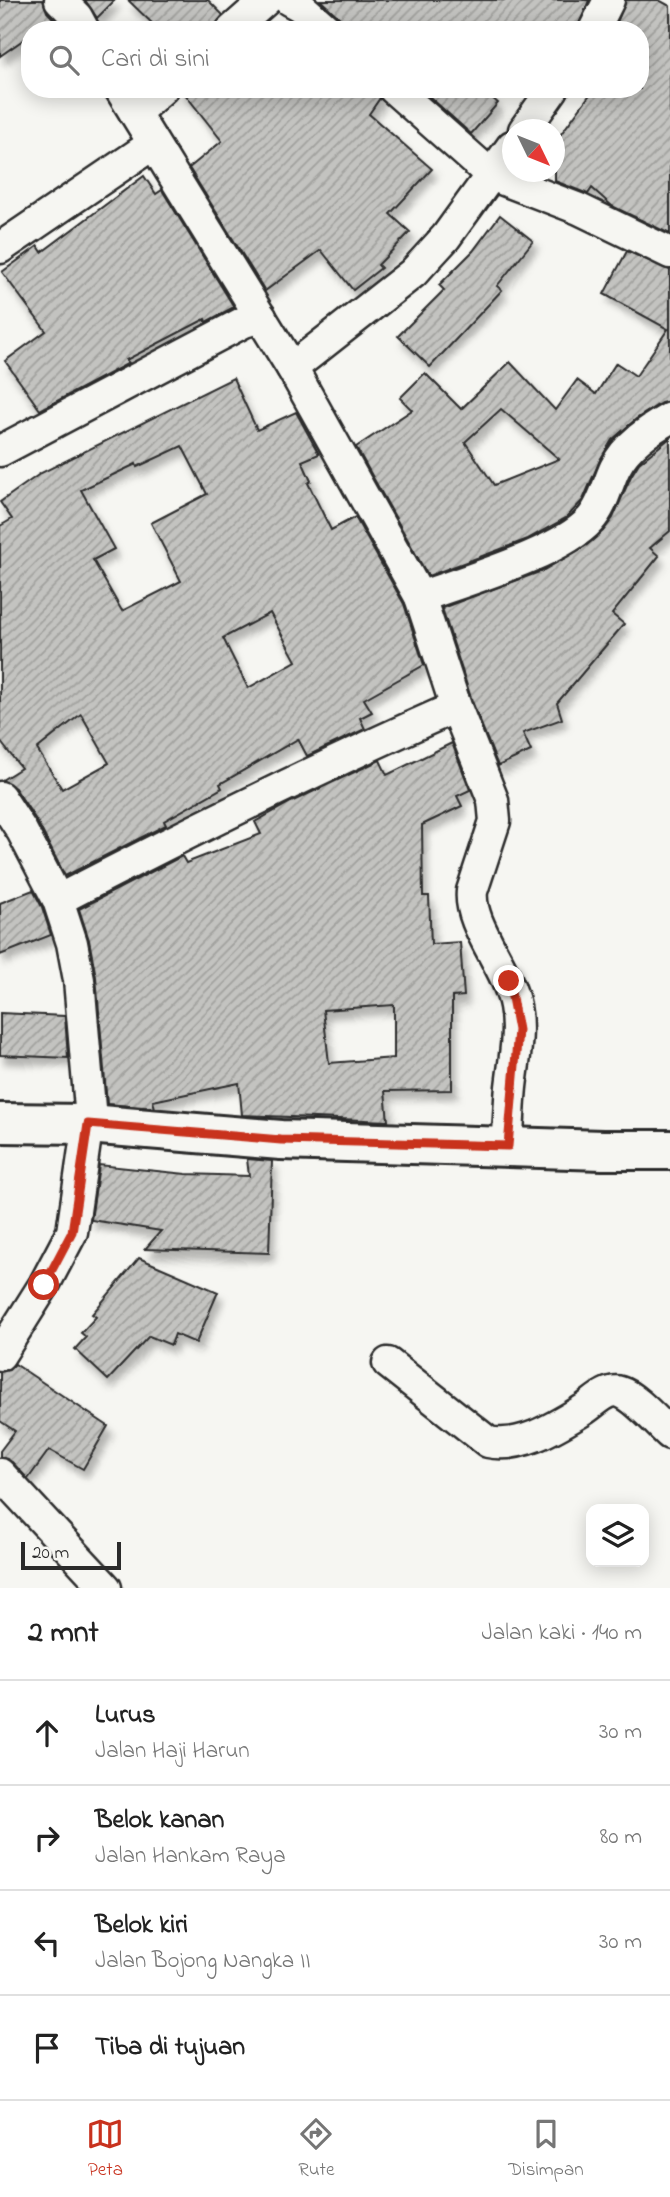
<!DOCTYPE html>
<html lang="id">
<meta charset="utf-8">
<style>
:root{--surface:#fff;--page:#f2f2f2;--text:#222;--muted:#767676;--line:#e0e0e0;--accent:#c8321e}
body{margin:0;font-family:"Indie Flower",sans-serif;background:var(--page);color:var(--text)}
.controls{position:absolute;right:21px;bottom:21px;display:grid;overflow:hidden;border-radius:14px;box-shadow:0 4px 18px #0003}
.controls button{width:63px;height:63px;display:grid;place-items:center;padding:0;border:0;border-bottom:2px solid var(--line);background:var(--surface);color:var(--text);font:35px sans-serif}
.compass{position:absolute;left:502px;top:119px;width:63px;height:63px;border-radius:50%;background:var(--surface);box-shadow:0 4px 18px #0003;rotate:133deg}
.scale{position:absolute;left:21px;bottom:18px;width:100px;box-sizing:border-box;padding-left:7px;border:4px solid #2b2b2b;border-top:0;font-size:19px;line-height:24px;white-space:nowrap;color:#2b2b2b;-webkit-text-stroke:5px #f6f6f2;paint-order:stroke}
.stop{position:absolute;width:21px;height:21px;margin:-16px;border:5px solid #c8321e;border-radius:50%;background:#fff}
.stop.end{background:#c8321e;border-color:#fff;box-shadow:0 2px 7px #0008}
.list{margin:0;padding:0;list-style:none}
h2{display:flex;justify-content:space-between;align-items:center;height:91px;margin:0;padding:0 28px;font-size:30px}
h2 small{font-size:23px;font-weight:400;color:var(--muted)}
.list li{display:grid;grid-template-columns:46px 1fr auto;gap:21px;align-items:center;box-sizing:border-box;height:105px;padding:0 28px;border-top:2px solid var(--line)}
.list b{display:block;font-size:26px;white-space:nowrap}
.list p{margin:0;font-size:23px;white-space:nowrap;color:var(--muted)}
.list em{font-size:23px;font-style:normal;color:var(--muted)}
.icon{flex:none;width:38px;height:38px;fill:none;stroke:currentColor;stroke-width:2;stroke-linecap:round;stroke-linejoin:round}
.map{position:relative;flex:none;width:670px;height:1588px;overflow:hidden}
.search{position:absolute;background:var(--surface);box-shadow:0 4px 18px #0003;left:21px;right:21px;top:21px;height:77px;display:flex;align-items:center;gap:18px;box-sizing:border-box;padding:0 24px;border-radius:28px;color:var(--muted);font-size:26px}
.sheet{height:511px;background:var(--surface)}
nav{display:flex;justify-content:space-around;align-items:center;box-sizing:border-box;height:98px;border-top:2px solid var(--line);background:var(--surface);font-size:19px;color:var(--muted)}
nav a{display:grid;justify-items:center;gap:4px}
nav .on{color:var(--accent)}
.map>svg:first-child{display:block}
</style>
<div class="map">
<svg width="670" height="1588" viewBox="0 0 670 1588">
<defs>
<pattern id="building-hatch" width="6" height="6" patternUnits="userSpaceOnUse" patternTransform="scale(1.75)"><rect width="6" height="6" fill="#c3c3c0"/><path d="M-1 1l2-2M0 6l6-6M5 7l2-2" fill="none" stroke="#9f9f9c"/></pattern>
<filter id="shadow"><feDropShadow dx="4.5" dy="8" stdDeviation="3.5" flood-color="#0004"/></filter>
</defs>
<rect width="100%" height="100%" fill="#f6f6f2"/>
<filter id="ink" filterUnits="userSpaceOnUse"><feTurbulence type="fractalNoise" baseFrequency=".0143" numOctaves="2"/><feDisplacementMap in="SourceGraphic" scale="14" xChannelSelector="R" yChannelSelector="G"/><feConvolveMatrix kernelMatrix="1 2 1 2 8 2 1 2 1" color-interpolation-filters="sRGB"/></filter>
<g filter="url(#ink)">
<g fill="url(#building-hatch)" stroke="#2b2b2b" stroke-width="2" fill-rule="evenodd" filter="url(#shadow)">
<path d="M0,0H43L47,12L64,30H30V35L0,56Z"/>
<path d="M85,0H115L97,18Z"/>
<path d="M128,0H208L223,15L216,24L215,30H159Z"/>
<path d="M320,0H589L577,30H344L339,17Z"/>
<path d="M626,0H659L670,6V234L612,206L592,188L588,194L555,181V142L594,89H640V30H614Z"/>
<path d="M181,89H377L380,98L369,114L432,169L390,214L410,232L378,265L381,268L353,290L321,250L265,291L189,168L222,141Z"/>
<path d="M421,89H482L498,103L471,134Z"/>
<path d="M144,176L156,194L162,190L234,307L206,322L205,319L126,360L129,363L40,410L5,361L46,331L2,272L38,246L42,252Z"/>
<path d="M500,215L533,241L497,286L502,290L430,367L398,336L444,290L439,285L473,251Z"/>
<path d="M627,251L670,270V401L661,403L636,419L612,440L600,460L583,500L566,518L528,539L428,576L356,447L412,410L400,398L425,373L461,409L510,362L555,410L577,380L596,394L616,363L636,376L668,329L604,294ZM501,409L559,459L494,485L465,442Z"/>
<path d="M233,378L257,430L296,412L319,454L302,461L311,481L308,483L331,530L355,517L404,604L424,665L364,699L372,712L360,718L365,729L307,756L298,739L220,784L222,788L164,821L166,825L65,876L38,823L15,788L2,780L21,768L0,741V526L12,519L0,502L41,473ZM182,446L207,494L151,523L181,581L122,611L93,560L114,549L81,490L136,464L137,467ZM270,613L296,661L248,688L223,638ZM81,714L109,763L62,789L37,749Z"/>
<path d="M670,438V531L650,548L659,556L612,614L624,624L557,703L562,719L523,733L531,751L498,766L472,701L442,608L542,571L587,545L603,531L613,518L631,476L639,463Z"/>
<path d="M452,743L470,790L457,796L462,806L422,825L423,896H429L431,944L460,942L464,996L452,997V1090L385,1091L388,1121L242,1115L239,1083L153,1101L155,1108L107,1104L96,977L89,940L79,909L182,856L186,863L261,834L255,822L291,802L380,760L387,775ZM394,1005V1058L329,1063L323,1010Z"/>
<path d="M33,890L42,907L51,935L0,955V903Z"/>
<path d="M0,1013L65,1016L68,1058L0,1055Z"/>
<path d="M247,1159L272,1161L269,1253L145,1249L161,1231L91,1220L99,1165L186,1174L249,1176Z"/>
<path d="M139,1258L218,1292L196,1343L175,1334L171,1345L149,1336L108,1380L75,1349L86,1337L81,1333L96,1317L92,1314Z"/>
<path d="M15,1364L108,1426L83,1469L49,1450L28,1479L12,1462L0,1457V1451L15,1431L0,1421V1372L9,1370Z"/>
</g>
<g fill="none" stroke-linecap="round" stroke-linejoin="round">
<g stroke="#2b2b2b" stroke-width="35">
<g id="street">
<path d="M60,0L77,17L84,30"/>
<path d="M289,0L300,6L327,30"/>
<path d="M232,30L266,0"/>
<path d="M594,30L609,0"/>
<path d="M120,89L292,368L420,597L456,707L493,800L495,821L472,891C468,925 508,967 515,1006C520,1033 514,1060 511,1087C509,1107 509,1127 507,1146"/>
<path d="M394,89L491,175L579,209L670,253"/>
<path d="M135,113L162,89"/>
<path d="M524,130L553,89"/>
<path d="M0,248L153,144"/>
<path d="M292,368L413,273L446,237L512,146"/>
<path d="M0,451L244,322L261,317"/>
<path d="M420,597C463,581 561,553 590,520C603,506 607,485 615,468C626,445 649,430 670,418"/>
<path d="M0,797L22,831L58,900L72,943L79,980L90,1108L72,1232L44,1285L0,1355"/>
<path d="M58,900C189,832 321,766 456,707"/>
<path d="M388,1363L488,1442C521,1449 555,1427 583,1410C593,1404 607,1388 620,1392C634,1396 658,1423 670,1434"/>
<path d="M0,1474L106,1588"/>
</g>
</g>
<g stroke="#2b2b2b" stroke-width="44">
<path id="primary" d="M0,1123L88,1124L281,1140L603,1150H670"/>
</g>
<use href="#street" stroke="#f6f6f2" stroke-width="30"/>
<use href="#primary" stroke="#f6f6f2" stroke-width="38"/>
</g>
</g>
<g fill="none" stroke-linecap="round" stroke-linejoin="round" filter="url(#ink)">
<path stroke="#c8321e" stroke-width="9" d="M44,1285L72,1232L88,1124L281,1140L508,1146L518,1030L509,981"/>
</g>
</svg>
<div class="controls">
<button><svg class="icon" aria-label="layers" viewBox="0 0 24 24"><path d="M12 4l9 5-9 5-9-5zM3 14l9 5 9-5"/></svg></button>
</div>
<svg class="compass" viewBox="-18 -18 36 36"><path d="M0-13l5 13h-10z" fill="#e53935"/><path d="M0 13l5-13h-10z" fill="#767676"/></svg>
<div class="scale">20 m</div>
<div class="stop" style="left:44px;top:1285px"></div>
<div class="stop end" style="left:509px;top:981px"></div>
<div class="search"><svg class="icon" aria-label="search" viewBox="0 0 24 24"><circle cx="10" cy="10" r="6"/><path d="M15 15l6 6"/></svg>Cari di sini</div>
</div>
<section class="sheet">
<h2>2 mnt<small>Jalan kaki · 140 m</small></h2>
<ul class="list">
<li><svg class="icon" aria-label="ahead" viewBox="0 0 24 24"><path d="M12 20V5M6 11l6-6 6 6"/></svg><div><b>Lurus</b><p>Jalan Haji Harun</p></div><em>30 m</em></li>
<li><svg class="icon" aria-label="right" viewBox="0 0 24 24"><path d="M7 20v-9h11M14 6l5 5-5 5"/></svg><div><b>Belok kanan</b><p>Jalan Hankam Raya</p></div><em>80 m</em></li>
<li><svg class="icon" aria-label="left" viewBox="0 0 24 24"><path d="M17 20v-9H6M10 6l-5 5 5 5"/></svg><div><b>Belok kiri</b><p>Jalan Bojong Nangka II</p></div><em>30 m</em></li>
<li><svg class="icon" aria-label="arrive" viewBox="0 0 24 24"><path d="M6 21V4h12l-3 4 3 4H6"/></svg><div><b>Tiba di tujuan</b></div></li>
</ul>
</section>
<nav>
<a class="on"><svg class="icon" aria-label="map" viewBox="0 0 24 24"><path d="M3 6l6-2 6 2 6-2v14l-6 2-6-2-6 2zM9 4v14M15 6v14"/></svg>Peta</a>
<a><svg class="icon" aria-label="directions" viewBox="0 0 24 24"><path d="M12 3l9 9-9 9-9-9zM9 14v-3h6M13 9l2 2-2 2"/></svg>Rute</a>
<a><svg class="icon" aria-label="saved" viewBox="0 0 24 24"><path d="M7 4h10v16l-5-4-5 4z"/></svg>Disimpan</a>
</nav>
